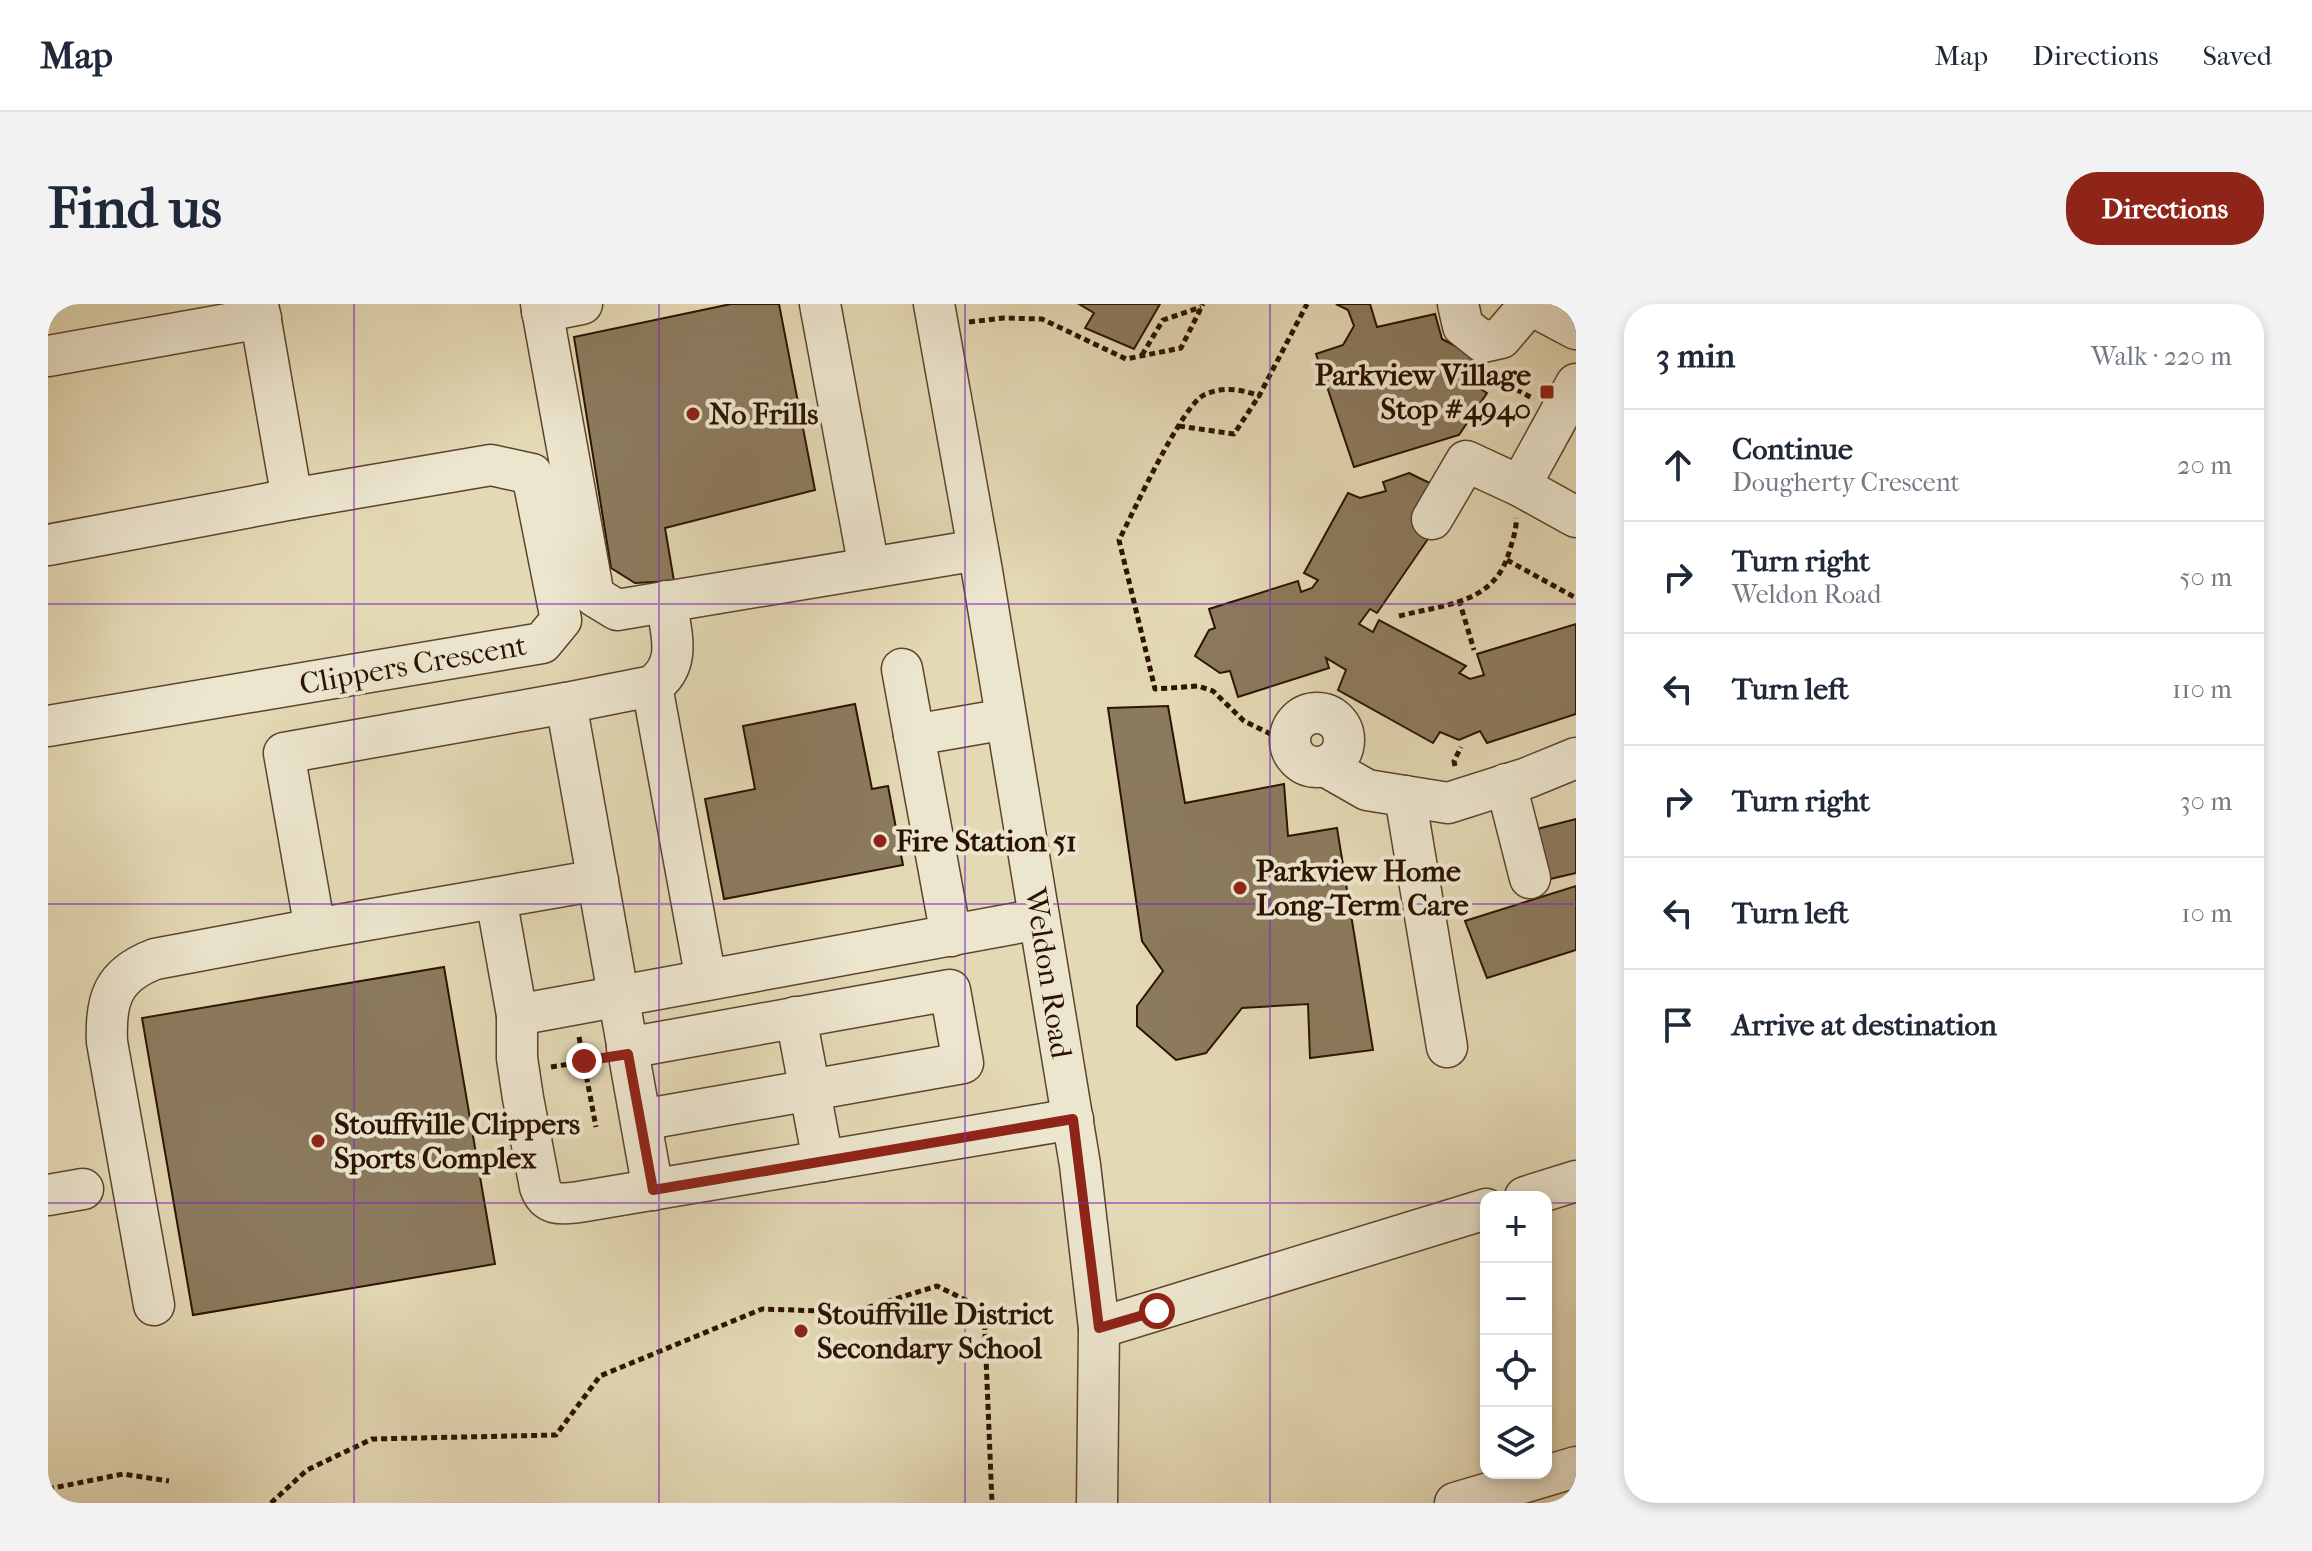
<!DOCTYPE html>
<meta charset="utf-8">
<style>
:root{--surface:#fff;--page:#f2f2f3;--text:#1f2937;--muted:#747a83;--line:#e0e1e3;--accent:#8f2418}
body{margin:0;font-family:"IM FELL French Canon",serif;background:var(--page);color:var(--text)}
.controls{position:absolute;right:24px;bottom:24px;display:grid;overflow:hidden;border-radius:16px;box-shadow:0 4px 12px #0003}
.controls button{width:72px;height:72px;display:grid;place-items:center;padding:0;border:0;border-bottom:2px solid var(--line);background:var(--surface);color:var(--text);font:40px sans-serif}
.stop{position:absolute;width:24px;height:24px;margin:-18px;border:6px solid #8f2418;border-radius:50%;background:#fff}
.stop.end{background:#8f2418;border-color:#fff;box-shadow:0 2px 8px #0008}
.list{margin:0;padding:0;list-style:none}
h2{display:flex;justify-content:space-between;align-items:center;height:104px;margin:0;padding:0 32px;font-size:34px}
h2 small{font-size:26px;font-weight:400;color:var(--muted)}
.list li{display:grid;grid-template-columns:52px 1fr auto;gap:24px;align-items:center;box-sizing:border-box;height:112px;padding:0 32px;border-top:2px solid var(--line)}
.list b{display:block;font-size:30px;white-space:nowrap}
.list p{margin:0;font-size:26px;white-space:nowrap;color:var(--muted)}
.list em{font-size:26px;font-style:normal;color:var(--muted)}
.icon{flex:none;width:44px;height:44px;fill:none;stroke:currentColor;stroke-width:2;stroke-linecap:round;stroke-linejoin:round}
.map{position:relative;flex:none;width:1528px;height:1199px;overflow:hidden;border-radius:32px}
header{display:flex;align-items:center;gap:48px;box-sizing:border-box;height:112px;padding:0 40px;background:var(--surface);border-bottom:2px solid var(--line)}
header strong{font-size:38px}
nav{display:flex;gap:44px;margin-inline-start:auto;font-size:28px}
.intro{display:flex;align-items:center;justify-content:space-between;box-sizing:border-box;height:192px;padding:0 48px}
h1{margin:0;font-size:56px}
.button{padding:20px 36px;border-radius:32px;background:var(--accent);color:#fff;font-size:28px;font-weight:700}
main{display:flex;gap:48px;padding:0 48px}
aside{flex:1;background:var(--surface);border-radius:32px;box-shadow:0 4px 12px #0003}
.map>svg:first-child{display:block}
</style>
<header>
<strong>Map</strong>
<nav><a>Map</a><a>Directions</a><a>Saved</a></nav>
</header>
<div class="intro"><h1>Find us</h1><a class="button">Directions</a></div>
<main>
<div class="map">
<svg width="1528" height="1199" viewBox="0 0 1528 1199">
<rect width="100%" height="100%" fill="#e4d9b5"/>
<filter id="stains"><feTurbulence type="fractalNoise" baseFrequency=".0025" numOctaves="4"/><feColorMatrix values="0 0 0 0 .2 0 0 0 0 .09 0 0 0 0 .02 0 0 0 .5 -.17"/></filter>
<radialGradient id="worn" r=".72"><stop offset=".6" stop-color="#630" stop-opacity="0"/><stop offset="1" stop-color="#630" stop-opacity=".3"/></radialGradient>
<g fill="#8c7a5e" stroke="#2c1300" stroke-width="2">
<path d="M683,0H731L767,186L617,224L626,277L587,279L563,264L526,33Z"/>
<path d="M1031,0H1112L1086,45L1037,24L1046,9Z"/>
<path d="M1288,0H1322L1329,23L1387,10L1394,35L1432,55L1420,77L1439,89L1411,131L1306,163L1268,50L1295,41L1306,22L1300,6Z"/>
<path d="M1361,169L1388,182L1382,232L1329,309L1322,305L1311,320L1325,328L1331,316L1418,362L1411,369L1422,375L1436,371L1429,350L1528,320V410L1439,439L1432,427L1411,436L1392,428L1385,439L1290,386L1298,366L1278,354L1281,364L1190,393L1182,367L1172,369L1147,352L1161,326L1167,324L1161,305L1250,277L1253,288L1264,284L1270,276L1256,269L1300,189L1312,194L1338,187L1335,178Z"/>
<path d="M807,400L824,485L840,482L855,561L676,595L657,495L707,485L695,422Z"/>
<path d="M1120,402L1137,499L1236,480L1240,532L1289,524L1325,746L1262,754L1260,700L1194,704L1158,749L1128,756L1089,722V702L1115,667L1094,637L1060,404Z"/>
<path d="M1528,515V569L1498,576L1485,526Z"/>
<path d="M1528,582V646L1439,674L1417,617Z"/>
<path d="M396,663L447,960L145,1011L94,714Z"/>
</g>
<g fill="none" stroke-linecap="round" stroke-linejoin="round">
<g stroke="#5a442d" stroke-width="43">
<g id="minor">
<path d="M210,0L244,195"/>
<path d="M493,0L546,292L569,306L930,246"/>
<path d="M772,0L821,264"/>
<path d="M886,0L934,267L1032,861L1051,1024L1049,1199"/>
<path d="M1410,0L1415,22L1435,38L1453,34L1482,0"/>
<path d="M1481,0L1528,25"/>
<path d="M494,8L534,0"/>
<path d="M0,52L213,14"/>
<path d="M1528,80L1472,182L1528,213"/>
<path d="M1384,215L1418,157L1472,182"/>
<path d="M0,241L244,195L443,161L484,170L513,316L494,339L0,422"/>
<path d="M854,365L866,431"/>
<path d="M604,382L658,676"/>
<path d="M518,399L604,382C635,361 623,329 618,297"/>
<circle cx="1269" cy="436" r="27"/>
<path d="M1277,462L1319,486L1400,499L1479,474L1528,454"/>
<path d="M1458,480L1482,574"/>
<path d="M1357,492L1399,743"/>
<path d="M550,576L267,625L236,449L518,399L605,886"/>
<path d="M448,594L469,711V754L475,794L492,883C499,903 514,900 531,898L1025,815"/>
<path d="M903,632L866,431L958,415"/>
<path d="M469,711L991,615"/>
<path d="M748,713L775,857"/>
<path d="M579,744L902,686L915,759L593,816"/>
<path d="M0,891L35,885"/>
<path d="M1477,893L1528,877"/>
<path d="M106,1001L59,738C57,695 65,671 107,655L267,625"/>
<path d="M1051,1024L1438,905"/>
<path d="M1407,1199L1528,1163"/>
</g>
</g>
<g stroke="#2c1300" stroke-width="5" stroke-dasharray="6 4" stroke-linecap="butt">
<path d="M921,18L956,14L994,15L1078,55L1133,44L1155,0"/>
<path d="M1094,51L1115,16L1153,3"/>
<path d="M1442,71L1486,95"/>
<path d="M1131,122L1186,130L1211,92"/>
<path d="M1459,256L1528,294"/>
<path d="M1411,296L1426,346"/>
<path d="M1351,312C1398,300 1448,300 1462,245C1465,235 1469,224 1468,214"/>
<path d="M1241,439L1196,417L1165,387L1150,382L1107,385L1071,236C1085,209 1134,101 1156,91C1175,82 1193,85 1211,92L1259,0"/>
<path d="M1407,462L1406,457L1413,443"/>
<path d="M531,733L548,823"/>
<path d="M503,763L552,755"/>
<path d="M0,1185L75,1170L121,1177"/>
<path d="M223,1199L259,1166L324,1135L508,1131L552,1072L714,1005L805,1008L889,982L936,1005L944,1199"/>
</g>
<use href="#minor" stroke="#ede6cf" stroke-width="40"/>
</g>
<g fill="none" stroke-linecap="round" stroke-linejoin="round">
<path stroke="#8f2418" stroke-width="10" d="M536,757L580,750L605,886L1025,815L1051,1024L1109,1007"/>
</g>
<path fill="none" stroke="#7b2cbf" stroke-width="2" stroke-opacity="0.55" d="M306,0V1199M611,0V1199M917,0V1199M1222,0V1199M0,300H1528M0,600H1528M0,899H1438M1498,899H1528"/>
<g fill="#8f2418" stroke="#ede6cf" stroke-width="3">
<rect x="1491" y="80" width="16" height="16" rx="4"/>
<circle cx="645" cy="110" r="8"/>
<circle cx="832" cy="537" r="8"/>
<circle cx="1192" cy="584" r="8"/>
<circle cx="270" cy="837" r="8"/>
<circle cx="753" cy="1027" r="8"/>
</g>
<g text-anchor="middle" dominant-baseline="central" stroke-width="8" stroke-linejoin="round" paint-order="stroke">
<g font-size="30" font-weight="bold" fill="#2c1300" stroke="#ede6cf" text-anchor="start">
<text x="1483" y="71" text-anchor="end">Parkview Village<tspan x="1483" dy="34">Stop #4940</tspan></text>
<text x="661" y="110">No Frills</text>
<text x="848" y="537">Fire Station 51</text>
<text x="1208" y="567">Parkview Home<tspan x="1208" dy="34">Long-Term Care</tspan></text>
<text x="286" y="820">Stouffville Clippers<tspan x="286" dy="34">Sports Complex</tspan></text>
<text x="769" y="1010">Stouffville District<tspan x="769" dy="34">Secondary School</tspan></text>
</g>
<g font-size="30" fill="#2c1300" stroke="#ede6cf">
<text transform="translate(365 361) rotate(-10)">Clippers Crescent</text>
<text transform="translate(1000 669) rotate(81)">Weldon Road</text>
</g>
</g>
<rect width="100%" height="100%" filter="url(#stains)"/>
<rect width="100%" height="100%" fill="url(#worn)"/>
</svg>
<div class="controls">
<button>+</button>
<button>−</button>
<button><svg class="icon" aria-label="locate" viewBox="0 0 24 24"><circle cx="12" cy="12" r="6"/><path d="M12 2v4M12 18v4M2 12h4M18 12h4"/></svg></button>
<button><svg class="icon" aria-label="layers" viewBox="0 0 24 24"><path d="M12 4l9 5-9 5-9-5zM3 14l9 5 9-5"/></svg></button>
</div>
<div class="stop" style="left:1109px;top:1007px"></div>
<div class="stop end" style="left:536px;top:757px"></div>
</div>
<aside>
<h2>3 min<small>Walk · 220 m</small></h2>
<ul class="list">
<li><svg class="icon" aria-label="ahead" viewBox="0 0 24 24"><path d="M12 20V5M6 11l6-6 6 6"/></svg><div><b>Continue</b><p>Dougherty Crescent</p></div><em>20 m</em></li>
<li><svg class="icon" aria-label="right" viewBox="0 0 24 24"><path d="M7 20v-9h11M14 6l5 5-5 5"/></svg><div><b>Turn right</b><p>Weldon Road</p></div><em>50 m</em></li>
<li><svg class="icon" aria-label="left" viewBox="0 0 24 24"><path d="M17 20v-9H6M10 6l-5 5 5 5"/></svg><div><b>Turn left</b></div><em>110 m</em></li>
<li><svg class="icon" aria-label="right" viewBox="0 0 24 24"><path d="M7 20v-9h11M14 6l5 5-5 5"/></svg><div><b>Turn right</b></div><em>30 m</em></li>
<li><svg class="icon" aria-label="left" viewBox="0 0 24 24"><path d="M17 20v-9H6M10 6l-5 5 5 5"/></svg><div><b>Turn left</b></div><em>10 m</em></li>
<li><svg class="icon" aria-label="arrive" viewBox="0 0 24 24"><path d="M6 21V4h12l-3 4 3 4H6"/></svg><div><b>Arrive at destination</b></div></li>
</ul>
</aside>
</main>
